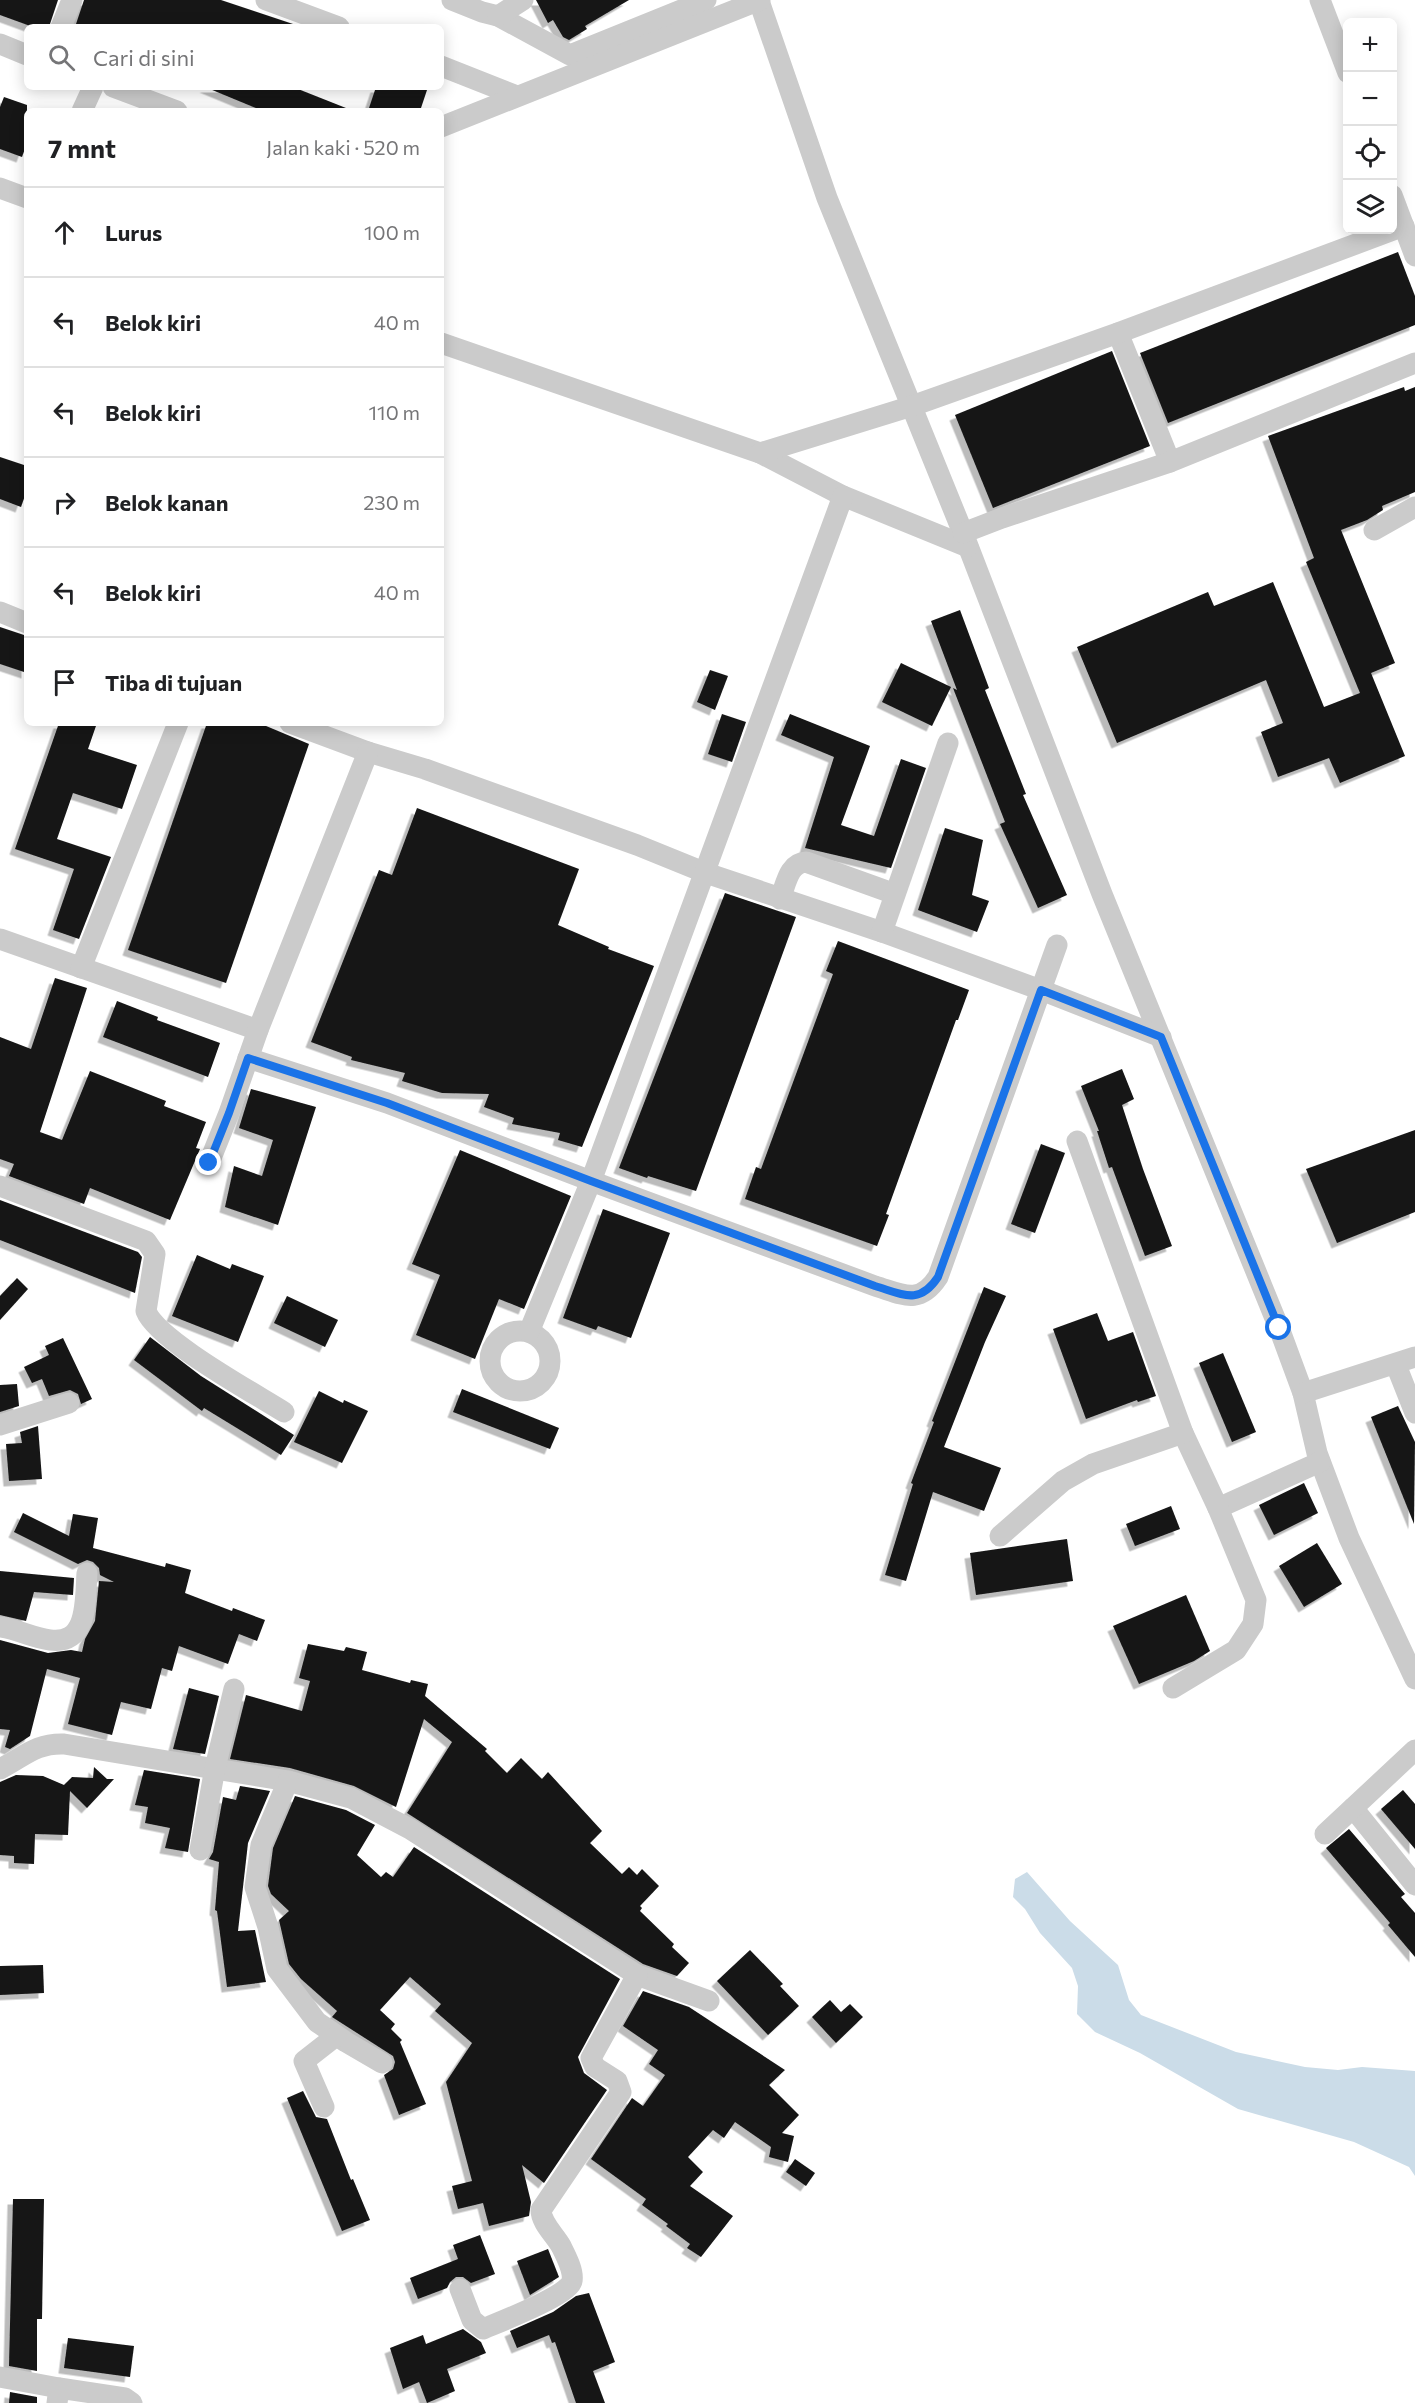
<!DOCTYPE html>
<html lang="id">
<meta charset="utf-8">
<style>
:root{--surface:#fff;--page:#f2f2f2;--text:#202124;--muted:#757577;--line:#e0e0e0}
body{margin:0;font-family:Commissioner,sans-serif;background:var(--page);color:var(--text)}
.controls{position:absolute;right:18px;top:18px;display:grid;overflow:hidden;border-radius:9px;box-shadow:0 3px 15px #0003}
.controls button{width:54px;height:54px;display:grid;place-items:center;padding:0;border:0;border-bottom:2px solid var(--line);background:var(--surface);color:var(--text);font:30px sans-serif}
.stop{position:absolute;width:18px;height:18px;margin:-14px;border:4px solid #1a73e8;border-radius:50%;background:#fff}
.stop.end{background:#1a73e8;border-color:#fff;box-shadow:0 2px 6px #0008}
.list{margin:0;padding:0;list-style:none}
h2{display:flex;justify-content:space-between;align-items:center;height:78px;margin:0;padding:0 24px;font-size:26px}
h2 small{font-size:20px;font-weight:400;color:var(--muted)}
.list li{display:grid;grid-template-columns:39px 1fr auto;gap:18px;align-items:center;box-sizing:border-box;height:90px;padding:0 24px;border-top:2px solid var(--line)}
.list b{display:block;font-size:22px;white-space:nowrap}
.list em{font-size:20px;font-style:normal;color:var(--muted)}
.icon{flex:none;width:33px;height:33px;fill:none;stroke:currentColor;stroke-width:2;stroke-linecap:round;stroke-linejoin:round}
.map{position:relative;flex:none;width:1415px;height:2403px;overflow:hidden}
.search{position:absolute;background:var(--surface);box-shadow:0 3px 15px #0003;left:24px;top:24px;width:420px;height:66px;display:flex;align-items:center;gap:15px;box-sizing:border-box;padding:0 21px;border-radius:9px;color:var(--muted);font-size:22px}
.panel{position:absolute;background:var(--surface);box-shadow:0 3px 15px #0003;left:24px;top:108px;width:420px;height:618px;border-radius:9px}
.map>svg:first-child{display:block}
</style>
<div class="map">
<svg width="1415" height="2403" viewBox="0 0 1415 2403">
<defs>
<filter id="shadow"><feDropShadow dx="-5.5" dy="5.5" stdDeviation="0" flood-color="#0004"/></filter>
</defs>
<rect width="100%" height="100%" fill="#fff"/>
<path fill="#cbdce8" d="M1027,1872L1070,1921L1118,1965L1129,2000L1141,2015L1236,2052L1305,2067L1338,2070L1362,2067L1415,2071V2176L1409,2167L1354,2142L1238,2109L1140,2053L1095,2032L1077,2014L1078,1986L1072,1968L1040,1933L1025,1909L1013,1897L1015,1879Z"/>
<g fill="#151515" filter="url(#shadow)">
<path d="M0,0H58L49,27H33L0,15Z"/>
<path d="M84,0H221L293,24V27H75Z"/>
<path d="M536,0H629L585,26L587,29L569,40L563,37L553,20L548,23Z"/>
<path d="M205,87H293L351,110L263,111Z"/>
<path d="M376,87H428L420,111H368Z"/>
<path d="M4,97L27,105V143L22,157L0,149V107Z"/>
<path d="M1398,252L1415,296V325L1168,423L1140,353Z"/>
<path d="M1112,351L1150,446L993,508L955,415Z"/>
<path d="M1404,387L1405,391L1415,387V492L1382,506L1383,510L1367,520L1341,530L1395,663L1371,673L1405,756L1340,783L1329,758L1278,777L1261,732L1283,723L1266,680L1117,743L1077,647L1208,592L1214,606L1273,582L1324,707L1360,693L1306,562L1314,558L1268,436Z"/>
<path d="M0,457L27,466V490L21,507L0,499Z"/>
<path d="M960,610L989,688L985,690L1026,794L1023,795L1067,895L1038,908L1000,824L1005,822L953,688L957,690L931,621Z"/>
<path d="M0,627L27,636V673L0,664Z"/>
<path d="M901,663L951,687L932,726L882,702Z"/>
<path d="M710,670L728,676L715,710L697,702Z"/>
<path d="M722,714L746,722L732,762L708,754Z"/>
<path d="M790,714L870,746L841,825L874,836L901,759L926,768L891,868L805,848L834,757L781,735Z"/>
<path d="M59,723H97L88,749L137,765L122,809L73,793L57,839L111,857L79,939L53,930L74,869L15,849Z"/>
<path d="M207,723H259L309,744L226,983L128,950Z"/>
<path d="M417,808L579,869L558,925L609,947L608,949L654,966L582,1147L558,1140L560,1133L512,1124L514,1118L484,1107L489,1094L442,1093L402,1081L405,1073L351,1060L352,1057L311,1042L379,870L392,875Z"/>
<path d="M945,828L983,840L972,895L989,901L977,932L918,910Z"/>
<path d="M725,893L796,917L696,1191L648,1176L647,1178L619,1168Z"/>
<path d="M838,941L969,990L958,1020H956L886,1214L889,1215L877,1246L745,1199L756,1167L761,1169L833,974L826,971Z"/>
<path d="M55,978L87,988L40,1132L62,1140L90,1071L166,1101L164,1106L206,1122L196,1148L200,1149L170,1220L90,1188L84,1204L9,1176L14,1164L0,1159V1037L31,1049Z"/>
<path d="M117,1001L158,1017L157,1020L220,1043L208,1077L103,1037Z"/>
<path d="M1122,1069L1134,1099L1122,1105L1143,1169L1172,1246L1145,1256L1112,1167L1109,1168L1097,1131H1099L1081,1086Z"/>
<path d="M251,1089L316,1107L278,1225L225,1207L234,1166L262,1176L273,1140L239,1128Z"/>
<path d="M1415,1130V1212L1337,1243L1306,1169Z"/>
<path d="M1041,1144L1065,1153L1035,1233L1011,1224Z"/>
<path d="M460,1150L571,1196L524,1309L499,1299L475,1359L416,1335L440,1275L412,1264Z"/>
<path d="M0,1200L138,1252L142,1257L135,1293L0,1240Z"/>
<path d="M603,1209L670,1233L631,1338L598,1326L596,1330L563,1318Z"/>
<path d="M197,1255L230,1269L232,1264L264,1276L238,1342L172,1316Z"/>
<path d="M17,1278L28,1289L0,1320V1296Z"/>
<path d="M984,1287L1006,1296L985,1342L944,1447L1001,1468L984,1511L933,1492L906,1581L885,1575L913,1484L911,1483L934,1422L932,1421Z"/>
<path d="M287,1296L338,1320L325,1347L274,1323Z"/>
<path d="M1097,1313L1108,1341L1133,1332L1156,1396L1138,1402L1137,1400L1086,1419L1053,1329Z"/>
<path d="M150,1337L201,1376L294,1435L281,1455L204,1408L202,1411L134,1360Z"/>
<path d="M63,1338L92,1399L81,1404L78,1394L70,1390L49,1396L42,1379L32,1383L24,1367L49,1355L45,1346Z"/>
<path d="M1223,1353L1256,1432L1232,1442L1199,1363Z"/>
<path d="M17,1384L19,1406L0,1412V1385Z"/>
<path d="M462,1389L559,1428L550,1449L453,1412Z"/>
<path d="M319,1391L343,1403L344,1400L368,1411L342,1463L294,1442Z"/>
<path d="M1398,1406L1415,1442L1414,1524L1371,1417Z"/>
<path d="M38,1426L42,1479L9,1481L6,1444L22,1443L20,1432Z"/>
<path d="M1304,1483L1318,1513L1274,1535L1259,1505Z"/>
<path d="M1171,1506L1180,1529L1135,1546L1126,1524Z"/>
<path d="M23,1513L69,1536L73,1514L98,1518L93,1548L165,1567L166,1563L191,1570L185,1593L232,1611L233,1608L265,1620L257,1641L239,1634L228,1664L179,1646L172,1671L162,1668L151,1709L121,1702L112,1735L68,1724L80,1678L47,1669L30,1736L10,1749L5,1747L10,1730L0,1729V1640L48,1653L71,1650L82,1652L85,1639L95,1621L99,1581L114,1582L100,1575L99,1568L93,1562L87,1560L78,1564L14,1532Z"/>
<path d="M1067,1539L1073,1581L976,1595L970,1553Z"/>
<path d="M1317,1543L1342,1584L1304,1607L1279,1566Z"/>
<path d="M0,1571L74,1578L73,1595L34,1592L26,1621L0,1615Z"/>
<path d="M1186,1595L1210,1651L1194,1661L1139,1684L1113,1626Z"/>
<path d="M308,1644L344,1651L346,1647L367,1652L362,1670L410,1683L411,1680L428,1684L425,1696L487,1749L485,1751L507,1773L521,1758L542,1779L548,1772L602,1831L590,1843L622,1874L629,1867L637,1875L642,1869L659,1886L640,1906L642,1908L640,1911L674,1944L672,1947L689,1963L677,1976L643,1964L407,1813L452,1742L424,1719L396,1807L354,1786L290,1768L230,1759L246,1695L302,1711L310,1681L299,1678Z"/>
<path d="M189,1688L219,1696L205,1754L173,1749Z"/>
<path d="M94,1767L107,1779H114L87,1808L70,1791L68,1835L35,1834L34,1864L14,1863V1856L0,1855V1782L16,1775L43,1776L64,1785L72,1777L93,1778Z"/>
<path d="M144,1770L200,1779L188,1852L165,1848L170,1828L145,1823L148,1807L135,1805Z"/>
<path d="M240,1786L270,1791L248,1843L238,1931L255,1930L266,1982L227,1987L217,1911L215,1910L219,1862L209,1859L213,1852L223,1797L236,1800Z"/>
<path d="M1403,1790L1415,1804V1849L1381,1809Z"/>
<path d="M295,1796L346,1810L375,1825L357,1855L381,1877L386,1872L393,1877L414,1847L620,1979L578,2057L584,2073L607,2090L544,2183L522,2165L531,2202L529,2216L489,2226L483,2203L458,2209L452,2186L472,2181L446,2082L472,2043L435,2011L441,2004L410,1977L380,2010L395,2024L391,2029L402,2040L400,2042L426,2104L399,2115L384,2075L393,2069L395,2062L393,2056L332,2017L337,2011L301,1979L289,1964L279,1920L289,1911L271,1894L268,1886L273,1848Z"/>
<path d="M1349,1829L1405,1894L1401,1897L1415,1913V1957L1388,1925L1390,1923L1326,1848Z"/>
<path d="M750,1950L783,1984L780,1986L799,2006L768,2035L717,1981Z"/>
<path d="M43,1965L44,1993L0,1995V1966Z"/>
<path d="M643,1991L689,2007L785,2070L769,2085L799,2115L782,2133L794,2136L788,2162L769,2157L771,2147L735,2122L724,2138L713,2130L688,2157L703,2172L690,2186L733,2216L701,2257L687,2248L690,2244L666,2226L668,2224L642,2205L646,2199L591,2159L632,2098L643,2106L665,2075L649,2064L658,2050L623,2026Z"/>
<path d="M830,2000L841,2012L850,2004L863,2017L836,2043L812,2017Z"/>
<path d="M303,2091L316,2117L327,2119L351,2180L353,2179L370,2220L342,2231L287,2098Z"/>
<path d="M795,2159L815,2173L806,2186L786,2172Z"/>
<path d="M13,2199H44L42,2319H37V2371L9,2366Z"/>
<path d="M480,2235L495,2274L471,2283L463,2277H456L450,2282L447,2288L418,2299L410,2278L458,2259L453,2245Z"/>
<path d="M548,2249L559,2277L530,2295L517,2261Z"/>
<path d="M589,2293L615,2362L593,2371L605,2403H576L555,2342L552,2343L549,2335L517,2348L510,2331L553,2312L576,2296Z"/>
<path d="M463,2329L481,2342L486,2353L447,2369L455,2391L427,2403L419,2382L403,2389L390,2348L423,2335L426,2344Z"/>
<path d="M68,2338L134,2346L130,2377L64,2368Z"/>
<path d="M10,2392L37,2397V2403H9Z"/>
</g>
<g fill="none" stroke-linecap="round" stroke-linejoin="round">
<g stroke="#cbcbcb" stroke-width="21">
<path d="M266,0L339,27"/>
<path d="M452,0L482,12L498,16L570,55L706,0"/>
<path d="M1320,0L1348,73"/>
<path d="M759,1L827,198L963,533L1102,894L1279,1328L1303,1393L1317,1453L1349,1538L1415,1679"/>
<path d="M498,16L523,0"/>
<path d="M61,27L72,0"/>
<path d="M0,44L27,55"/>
<path d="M441,66L517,96"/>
<path d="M113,87L177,111"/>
<path d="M82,111L93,87"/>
<path d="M441,127L760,0"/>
<path d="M0,188L27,198"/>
<path d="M1392,195L1415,256"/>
<path d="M1118,333L1170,462"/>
<path d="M441,343L760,453L843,496L968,547"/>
<path d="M760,453L912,406L1118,333L1404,226"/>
<path d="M1374,530L1415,507"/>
<path d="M963,533L1002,518L1170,462L1415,363"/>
<path d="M0,612L27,623"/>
<path d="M290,723L368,752L425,769L637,845L706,873L882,932L1041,990L1161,1037"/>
<path d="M780,899C786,885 788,863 806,862L895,894"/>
<path d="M882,932L948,743"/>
<path d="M0,939L258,1030"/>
<path d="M81,968L178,723"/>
<path d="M248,1058L387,1103L591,1181L875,1286C902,1294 919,1306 938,1277L1057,945"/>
<path d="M1077,1141L1183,1433L1218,1508L1320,1462"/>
<path d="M209,1163L229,1113L258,1030L368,752"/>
<path d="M0,1186L146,1241L155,1254L146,1311C157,1340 254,1393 284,1412"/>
<circle cx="520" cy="1361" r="30"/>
<path d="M529,1332L591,1181L843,496"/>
<path d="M1396,1365L1415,1413"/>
<path d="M1303,1393L1415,1357"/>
<path d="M0,1425L69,1403"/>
<path d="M1000,1536L1063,1481L1093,1464L1183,1433"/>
<path d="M0,1627C17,1629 33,1638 50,1640C89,1645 85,1599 87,1573"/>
<path d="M1173,1688L1236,1650L1253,1624L1256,1600L1218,1508"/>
<path d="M0,1769C24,1757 35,1743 64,1744L288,1781L351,1798L410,1829L637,1975L709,2001"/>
<path d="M288,1781L261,1845L255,1887L268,1927L277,1969L317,2022L346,2042L382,2063"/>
<path d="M1353,1808L1415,1885"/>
<path d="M1325,1834L1415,1750"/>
<path d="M200,1850L215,1768L234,1689"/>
<path d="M324,2107L304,2061L336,2036"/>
<path d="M460,2289L472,2320L483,2329C497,2323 570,2295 572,2281C574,2271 566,2256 561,2246C555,2235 541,2223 541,2210L621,2092L617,2081L595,2067L591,2058L637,1975"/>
<path d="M0,2377L59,2388"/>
<path d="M57,2403L59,2388L125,2398L132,2403"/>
</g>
</g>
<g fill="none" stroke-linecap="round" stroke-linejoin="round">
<path stroke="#1a73e8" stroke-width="8" d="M209,1163L229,1113L248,1058L387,1103L591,1181L875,1286C902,1294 919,1306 938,1277L1041,990L1161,1037L1279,1328"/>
</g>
</svg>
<div class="controls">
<button>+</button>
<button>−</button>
<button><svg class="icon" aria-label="locate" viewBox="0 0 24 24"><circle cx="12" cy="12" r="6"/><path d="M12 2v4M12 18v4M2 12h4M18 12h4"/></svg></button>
<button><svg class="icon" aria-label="layers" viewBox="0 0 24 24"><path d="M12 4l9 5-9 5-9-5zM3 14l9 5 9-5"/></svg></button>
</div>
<div class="stop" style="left:1279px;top:1328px"></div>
<div class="stop end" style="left:209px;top:1163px"></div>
<div class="search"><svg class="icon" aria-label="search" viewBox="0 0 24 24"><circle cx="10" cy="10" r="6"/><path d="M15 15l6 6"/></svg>Cari di sini</div>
<section class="panel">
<h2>7 mnt<small>Jalan kaki · 520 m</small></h2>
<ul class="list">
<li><svg class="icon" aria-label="ahead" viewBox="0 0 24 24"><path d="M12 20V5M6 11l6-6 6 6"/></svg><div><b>Lurus</b></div><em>100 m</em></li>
<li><svg class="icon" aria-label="left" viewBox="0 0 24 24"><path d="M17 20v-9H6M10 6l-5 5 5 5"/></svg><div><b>Belok kiri</b></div><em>40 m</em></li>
<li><svg class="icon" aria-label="left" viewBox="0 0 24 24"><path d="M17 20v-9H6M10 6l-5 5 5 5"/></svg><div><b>Belok kiri</b></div><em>110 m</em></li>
<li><svg class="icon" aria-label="right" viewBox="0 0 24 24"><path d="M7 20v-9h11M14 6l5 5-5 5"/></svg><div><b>Belok kanan</b></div><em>230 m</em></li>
<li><svg class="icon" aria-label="left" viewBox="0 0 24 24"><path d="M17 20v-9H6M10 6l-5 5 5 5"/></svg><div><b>Belok kiri</b></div><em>40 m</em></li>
<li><svg class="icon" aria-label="arrive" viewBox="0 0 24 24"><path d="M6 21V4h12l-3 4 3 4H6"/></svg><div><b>Tiba di tujuan</b></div></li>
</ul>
</section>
</div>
